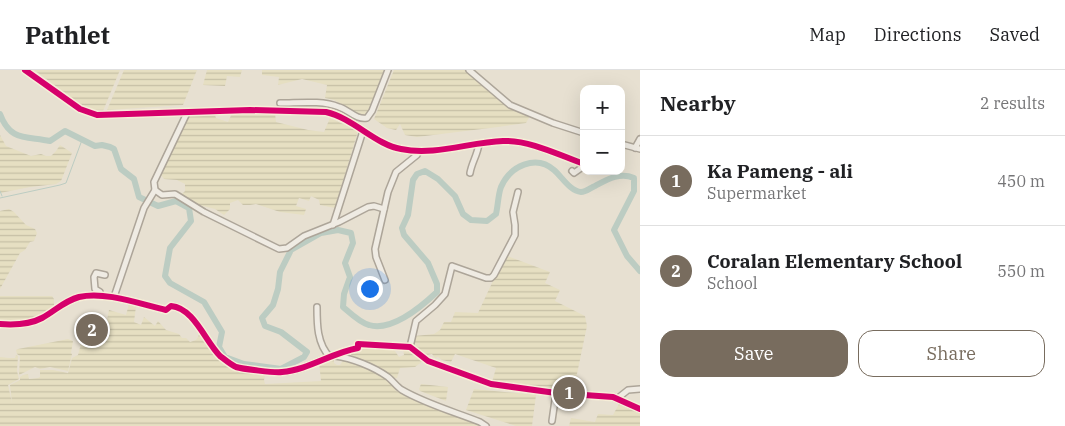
<!DOCTYPE html>
<meta charset="utf-8">
<style>
:root{--surface:#fff;--page:#f2f2f2;--text:#202124;--muted:#757577;--line:#e0e0e0;--accent:#786c5e}
body{margin:0;font-family:"IBM Plex Serif",serif;background:var(--page);color:var(--text)}
.controls{position:absolute;right:15px;top:15px;display:grid;overflow:hidden;border-radius:10px;box-shadow:0 5px 20px #0002}
.controls button{width:45px;height:45px;display:grid;place-items:center;padding:0;border:0;border-bottom:1px solid var(--line);background:var(--surface);color:var(--text);font:25px sans-serif}
.you{position:absolute;left:369px;top:218px;width:18px;height:18px;margin:-12px;border:4px solid #fff;border-radius:50%;background:#1a73e8;box-shadow:0 0 0 8px #1a73e833}
.badge{display:grid;place-items:center;width:32px;height:32px;border-radius:50%;background:var(--accent);color:#fff;font-size:16px;font-weight:700}
.pin{position:absolute;translate:-50% -50%;border:2px solid #fff;box-shadow:0 1px 5px #0006}
.list{margin:0;padding:0;list-style:none}
h2{display:flex;justify-content:space-between;align-items:center;height:65px;margin:0;padding:0 20px;font-size:21px}
h2 small{font-size:16px;font-weight:400;color:var(--muted)}
.list li{display:grid;grid-template-columns:32px 1fr auto;gap:15px;align-items:center;box-sizing:border-box;height:90px;padding:0 20px;border-top:1px solid var(--line)}
.list b{display:block;font-size:19px;white-space:nowrap}
.list p{margin:0;font-size:16px;white-space:nowrap;color:var(--muted)}
.list em{font-size:16px;font-style:normal;color:var(--muted)}
.actions{display:flex;gap:10px;padding:15px 20px}
.actions a{flex:1;padding:11px 0;border:1px solid var(--accent);border-radius:15px;text-align:center;font-size:18px;color:var(--accent)}
.actions .main{background:var(--accent);color:#fff}
.map{position:relative;flex:none;width:640px;height:356px;overflow:hidden}
header{display:flex;align-items:center;gap:30px;box-sizing:border-box;height:70px;padding:0 25px;background:var(--surface);border-bottom:1px solid var(--line)}
header strong{font-size:24px}
nav{display:flex;gap:28px;margin-inline-start:auto;font-size:18px}
main{display:flex}
aside{flex:1;background:var(--surface)}
.map>svg:first-child{display:block}
</style>
<header>
<strong>Pathlet</strong>
<nav><a>Map</a><a>Directions</a><a>Saved</a></nav>
</header>
<main>
<div class="map">
<svg width="640" height="356" viewBox="0 0 640 356">
<defs>
<pattern id="farmland-rules" width="6" height="5" patternUnits="userSpaceOnUse" patternTransform="scale(1.25)"><rect width="6" height="5" fill="#e6dfc2"/><path d="M0 2.5h6" fill="none" stroke="#c6c0a6"/></pattern>
</defs>
<rect width="100%" height="100%" fill="#e7e0d1"/>
<g fill="url(#farmland-rules)">
<path d="M34,0H120L103,41L87,39Z"/>
<path d="M124,0H197L183,35L107,40Z"/>
<path d="M207,0H242L240,7L227,6L225,16L203,15Z"/>
<path d="M262,0H384L367,45L356,43L334,30L325,28L327,15L302,9L278,15L279,7L262,5Z"/>
<path d="M394,0H466L510,37L530,46L526,53L498,57L417,67L405,65L400,54L396,60L387,58L374,49Z"/>
<path d="M233,41L234,43H275L276,52L308,60L324,62L330,48L358,61L335,138L320,135L319,130L311,126L309,131L299,128L296,136L306,139L304,145L280,142L256,134L250,135H243L238,130L230,133V139L224,145L215,139L191,133L181,125L185,121V114L177,110L164,109L161,105L188,46L215,45L216,48L228,52Z"/>
<path d="M0,65L6,76L31,86L41,84L46,86H51L56,81L60,75L72,83L61,111L56,114L30,117L0,123Z"/>
<path d="M9,139L14,142L26,155L35,159L37,163L34,171L30,172L25,180L20,183L0,219V141Z"/>
<path d="M505,185L550,202L545,213L560,220L555,231L585,246L587,256L573,323L494,314L492,312L496,298L455,284L451,292L442,290L438,287L435,288L432,284L426,285L413,276L415,266L434,264L440,260L444,252H451L455,242L478,243Z"/>
<path d="M0,226H52L54,229V236L34,249L15,253L0,252Z"/>
<path d="M129,234L136,236L134,252L141,255L144,247L155,256L158,251L166,260L179,264L182,268H186L190,272L196,270L199,265L201,266L218,288L236,298L266,302L264,310L265,314L321,311L319,292L332,287L334,289V293L337,295H340L344,289L353,292L384,306L393,315L396,321L404,322L480,354L479,356H0V287L9,288H15L16,285L18,286L17,301L19,309L8,315L12,333L10,315L20,310V307L23,305L28,304L29,309L38,308L40,307V300H53L68,303L67,307L72,288L78,285L82,270L102,274L109,240L126,245Z"/>
<path d="M68,269L73,271L71,283L72,284L68,301L50,297L40,299L35,297L19,305L20,286L17,284L16,280L18,279Z"/>
<path d="M359,276L393,278L399,287L404,285L403,279H410L423,289V291L415,297L400,298L397,308H392L351,285V281Z"/>
<path d="M421,314L448,317L446,331L420,321L419,319Z"/>
<path d="M474,319L536,325L532,356H516L466,340Z"/>
<path d="M620,332L640,343V356H569L571,348L595,352L598,344L613,345Z"/>
</g>
<g fill="none" stroke-linecap="round" stroke-linejoin="round">
<g stroke="#bcccc2" stroke-width="1">
<path d="M0,121L2,126"/>
<path d="M0,128L60,115L66,113L82,70"/>
</g>
<path stroke="#bcccc2" stroke-width="6" d="M0,44C10,71 25,66 50,71L65,61L95,76L102,75L110,77L114,79L121,99L134,109L139,127L158,136L176,131L189,138L191,151L170,178L165,206L170,213L204,232L222,262L219,277L225,287L244,294L281,299L304,287L307,282L281,262L265,256L262,248L273,235L278,219L280,202L291,180L321,163L338,160L351,163L353,173L345,193L350,207L344,224L343,237C350,243 360,253 369,255C392,262 421,237 437,222V214L428,193L404,165L402,158L408,145L413,110L417,104L425,101L438,109L455,126L463,144L471,150L487,151L496,144C498,136 498,125 501,117C510,96 536,84 554,100C562,107 570,121 581,122C586,122 590,118 595,116C608,109 620,102 634,108V121L614,160L627,186L640,201"/>
<g stroke="#ada599" stroke-width="8">
<g id="minor">
<path d="M25,0L80,39L97,45L250,40L326,42C353,48 376,75 401,79C435,86 470,72 503,71C530,70 559,85 584,94"/>
<path d="M469,0L510,35L553,53L584,63"/>
<path d="M280,33C299,33 321,30 339,37C349,40 356,50 367,48L372,41L388,0"/>
<path d="M621,74L640,79"/>
<path d="M635,78L640,69"/>
<path d="M572,101L574,103L584,96"/>
<path d="M470,103C472,92 477,86 479,74"/>
<path d="M155,120L162,125L175,124L204,142L279,179L287,178L304,166L339,152L368,137L374,136L384,139"/>
<path d="M333,155L363,61"/>
<path d="M385,210L376,187L375,179L388,122L396,102L417,85L419,81"/>
<path d="M101,226L100,222L95,219L94,207L96,203L105,205"/>
<path d="M114,227L144,138L155,120L154,112L187,43"/>
<path d="M317,237C317,254 317,274 330,287"/>
<path d="M0,254C14,255 29,255 42,248C55,241 64,231 79,227C105,221 140,234 166,240L171,236C194,238 205,271 220,286C224,289 231,295 236,297C243,299 274,303 282,302C308,300 331,283 358,278V274L410,277L428,291L491,314L556,323L613,327L640,339"/>
<path d="M410,277L416,251L435,235L445,224L452,196L486,208H491L494,205L515,165V155L513,142L518,122"/>
<path d="M335,286C352,288 374,297 388,307C393,311 397,317 402,320C426,334 455,342 480,352L486,356"/>
<path d="M618,328L628,320L640,319"/>
<path d="M552,351L556,323"/>
</g>
</g>
<use href="#minor" stroke="#efebe3" stroke-width="5"/>
<g stroke="#f7eed8" stroke-width="9">
<g id="cycleway">
<path d="M25,0L80,39L97,45L250,40L326,42C353,48 376,75 401,79C435,86 470,72 503,71C530,70 559,85 584,94"/>
<path d="M0,254C14,255 29,255 42,248C55,241 64,231 79,227C105,221 140,234 166,240L171,236C194,238 205,271 220,286C224,289 231,295 236,297C243,299 274,303 282,302C308,300 331,283 358,278V274L410,277L428,291L491,314L556,323L613,327L640,339"/>
</g>
</g>
<use href="#cycleway" stroke="#d6006c" stroke-width="6"/>
</g>
</svg>
<div class="controls">
<button>+</button>
<button>−</button>
</div>
<div class="you"></div>
<div class="pin badge" style="left:569px;top:323px">1</div>
<div class="pin badge" style="left:92px;top:260px">2</div>
</div>
<aside>
<h2>Nearby<small>2 results</small></h2>
<ul class="list">
<li><span class="badge">1</span><div><b>Ka Pameng - ali</b><p>Supermarket</p></div><em>450 m</em></li>
<li><span class="badge">2</span><div><b>Coralan Elementary School</b><p>School</p></div><em>550 m</em></li>
</ul>
<div class="actions"><a class="main">Save</a><a>Share</a></div>
</aside>
</main>
